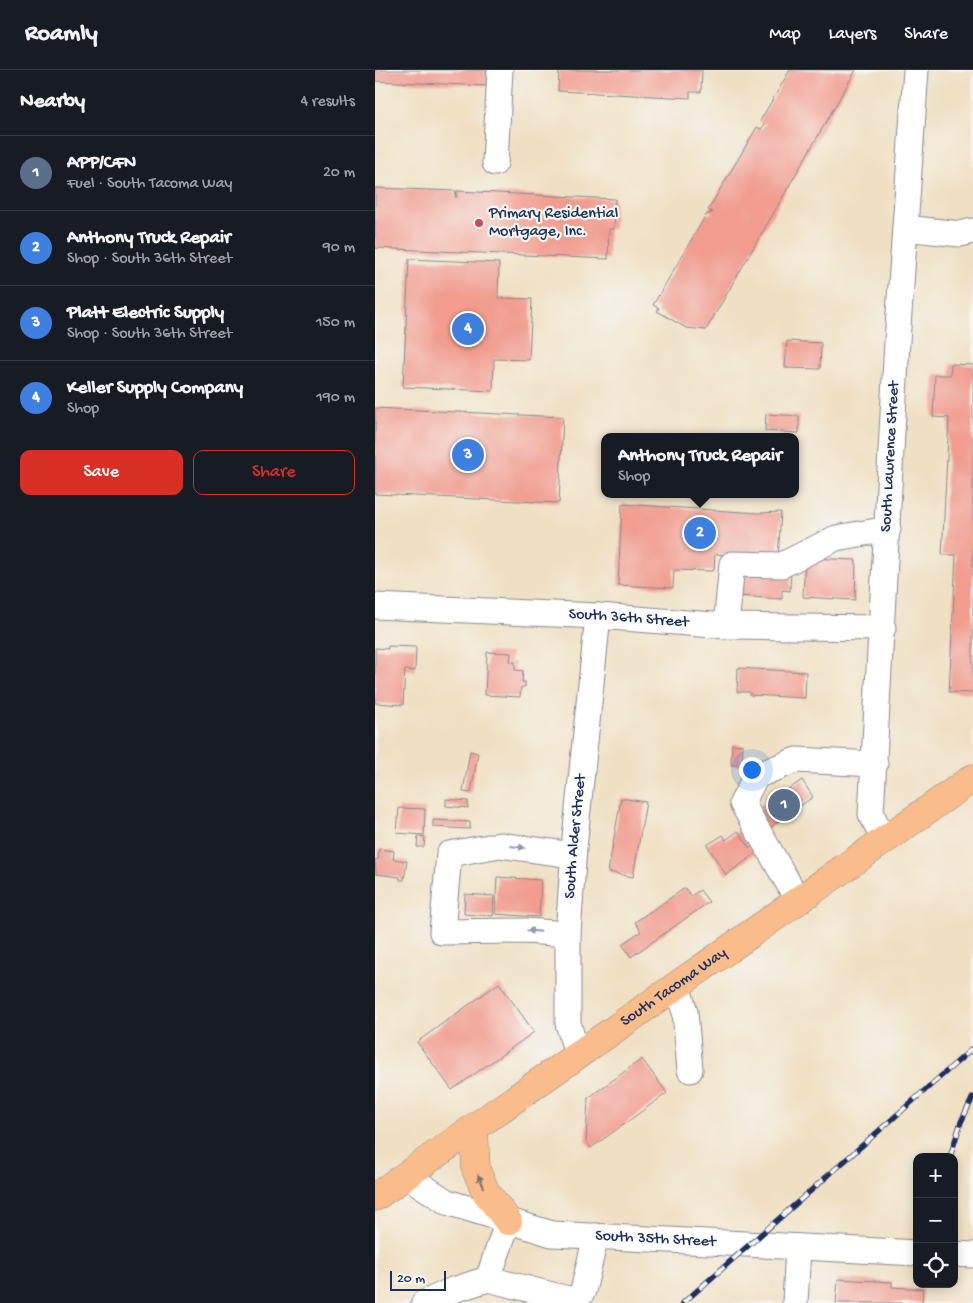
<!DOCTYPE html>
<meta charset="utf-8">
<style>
:root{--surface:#171b24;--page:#20242c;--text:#f1f3f6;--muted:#9ea1a6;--line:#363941;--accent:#d93025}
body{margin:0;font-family:"Gochi Hand",sans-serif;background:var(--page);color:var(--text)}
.controls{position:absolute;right:15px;bottom:15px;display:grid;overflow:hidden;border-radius:10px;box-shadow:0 2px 12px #0003}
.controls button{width:45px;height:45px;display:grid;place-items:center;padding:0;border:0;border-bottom:1px solid var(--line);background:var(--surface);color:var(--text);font:25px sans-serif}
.scale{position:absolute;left:15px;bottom:12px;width:56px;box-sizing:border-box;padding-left:5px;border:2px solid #1b2f5e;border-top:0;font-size:14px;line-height:18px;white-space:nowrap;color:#1b2f5e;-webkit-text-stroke:4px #f6f6f2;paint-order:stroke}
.you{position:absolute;left:376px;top:699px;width:18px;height:18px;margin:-12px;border:4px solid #fff;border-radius:50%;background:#1a73e8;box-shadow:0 0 0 8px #1a73e833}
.badge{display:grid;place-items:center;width:32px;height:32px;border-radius:50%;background:var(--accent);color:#fff;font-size:16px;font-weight:700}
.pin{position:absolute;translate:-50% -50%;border:2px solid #fff;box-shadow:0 1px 5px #0006}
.popup{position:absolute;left:226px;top:363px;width:198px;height:65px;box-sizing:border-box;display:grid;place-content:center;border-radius:10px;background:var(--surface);filter:drop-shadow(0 1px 4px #0005);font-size:16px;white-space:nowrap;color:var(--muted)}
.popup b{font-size:19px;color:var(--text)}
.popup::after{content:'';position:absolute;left:50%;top:100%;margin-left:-10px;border:10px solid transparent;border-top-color:var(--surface)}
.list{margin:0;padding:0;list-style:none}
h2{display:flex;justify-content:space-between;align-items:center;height:65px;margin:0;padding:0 20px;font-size:21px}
h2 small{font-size:16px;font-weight:400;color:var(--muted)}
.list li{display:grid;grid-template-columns:32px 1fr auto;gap:15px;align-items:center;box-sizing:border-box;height:75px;padding:0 20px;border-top:1px solid var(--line)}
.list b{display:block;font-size:19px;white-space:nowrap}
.list p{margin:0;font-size:16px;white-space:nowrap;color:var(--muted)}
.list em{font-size:16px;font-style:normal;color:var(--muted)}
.actions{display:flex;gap:10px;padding:15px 20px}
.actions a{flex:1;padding:11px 0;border:1px solid var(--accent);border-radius:10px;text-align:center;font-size:18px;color:var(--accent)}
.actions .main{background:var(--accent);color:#fff}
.icon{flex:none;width:28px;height:28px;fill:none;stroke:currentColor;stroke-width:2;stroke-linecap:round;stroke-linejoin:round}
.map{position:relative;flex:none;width:598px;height:1233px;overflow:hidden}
header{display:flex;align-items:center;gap:30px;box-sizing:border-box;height:70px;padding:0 25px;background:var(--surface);border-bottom:1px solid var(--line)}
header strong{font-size:24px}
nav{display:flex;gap:28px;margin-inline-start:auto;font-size:18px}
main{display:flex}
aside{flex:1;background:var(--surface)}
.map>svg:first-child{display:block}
</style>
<header>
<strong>Roamly</strong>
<nav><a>Map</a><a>Layers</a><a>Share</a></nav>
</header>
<main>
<aside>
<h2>Nearby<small>4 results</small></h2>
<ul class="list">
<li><span class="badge" style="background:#5c6f8a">1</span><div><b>APP/CFN</b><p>Fuel · South Tacoma Way</p></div><em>20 m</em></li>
<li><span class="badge" style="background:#3f7fe0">2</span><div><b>Anthony Truck Repair</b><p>Shop · South 36th Street</p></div><em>90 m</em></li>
<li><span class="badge" style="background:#3f7fe0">3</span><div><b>Platt Electric Supply</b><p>Shop · South 36th Street</p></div><em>150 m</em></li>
<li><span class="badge" style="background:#3f7fe0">4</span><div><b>Keller Supply Company</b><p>Shop</p></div><em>190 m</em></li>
</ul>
<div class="actions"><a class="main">Save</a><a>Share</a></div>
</aside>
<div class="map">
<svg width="598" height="1233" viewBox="0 0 598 1233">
<rect width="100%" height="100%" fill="#f6f6f2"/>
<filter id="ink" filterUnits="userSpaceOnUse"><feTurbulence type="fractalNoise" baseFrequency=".02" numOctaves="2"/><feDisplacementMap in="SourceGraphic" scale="10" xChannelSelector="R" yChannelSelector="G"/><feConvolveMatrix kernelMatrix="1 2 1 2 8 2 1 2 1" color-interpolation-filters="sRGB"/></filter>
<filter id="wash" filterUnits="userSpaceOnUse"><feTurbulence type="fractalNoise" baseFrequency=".0096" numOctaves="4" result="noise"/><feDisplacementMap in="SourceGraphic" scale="20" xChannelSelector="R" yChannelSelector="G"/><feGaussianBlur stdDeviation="1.12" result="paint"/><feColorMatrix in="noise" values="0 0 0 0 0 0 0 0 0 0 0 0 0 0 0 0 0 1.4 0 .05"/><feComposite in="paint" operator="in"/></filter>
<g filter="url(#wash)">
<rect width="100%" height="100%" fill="#f0e0c3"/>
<g id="blocks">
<g fill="#f19c8e">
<path d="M0,0H115L114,16L0,11Z"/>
<path d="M184,0H327L326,22H315V28L183,21Z"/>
<path d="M415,0H481L331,260L311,258L282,241L284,238L278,235L331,145L338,142L333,140L382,57L386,59L390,54L385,51Z"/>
<path d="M0,118L81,121L80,127H82V121L240,129L239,159H234L233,189L0,178Z"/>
<path d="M34,189L124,193L123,228L157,229L154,290L119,289L118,321L28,317Z"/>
<path d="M412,271L446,273L445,299L410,298Z"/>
<path d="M576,294L598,295V623L574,622L581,485H567L574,348L558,347L560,305H575Z"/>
<path d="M0,338L188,347L184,433L0,424Z"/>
<path d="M391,344L424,346V363L390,361Z"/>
<path d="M247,434L383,443L406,442L403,488L340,484L339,500L336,501L299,500L298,518L243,515Z"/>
<path d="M430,488L481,490L480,530L428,527Z"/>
<path d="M363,498L416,501L415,521L407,520V529L361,526Z"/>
<path d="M13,576L41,577L40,601L30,600L28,635L0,633V578L13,579Z"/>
<path d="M112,582L136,583L135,592H140V600L148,601L147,612H150V617H146L145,627L110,625Z"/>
<path d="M363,598L431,602L430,628L375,625V622H362Z"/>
<path d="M357,674L368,675L367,695H356Z"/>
<path d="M95,681L103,683L96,723L88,722Z"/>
<path d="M427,710L438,727L392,760L380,743Z"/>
<path d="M246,728L271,732L258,807L233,802Z"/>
<path d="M71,729L93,731V738L71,736Z"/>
<path d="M24,738L50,739L49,765L22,763Z"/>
<path d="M58,750L95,752V759L58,757Z"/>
<path d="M363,761L375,778L383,773L387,779L351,805L332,775L348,765L351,770Z"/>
<path d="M43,766L50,767L49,777H42Z"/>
<path d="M4,779L19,781L18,789L32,791L29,810H25V807L1,804L0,789L3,790Z"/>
<path d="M122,807L166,810L164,847L120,844Z"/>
<path d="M310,818L316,826L325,820L334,832L256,887L247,874L266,861L260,852Z"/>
<path d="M90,824L119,826L118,846L89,844Z"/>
<path d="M124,913L159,962L77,1020L42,972Z"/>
<path d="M267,989L292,1023L216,1078L211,1071L213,1028Z"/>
<path d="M463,1209L517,1212V1217L548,1219L547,1233H461Z"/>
</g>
</g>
</g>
<g filter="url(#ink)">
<use href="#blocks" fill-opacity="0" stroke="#868890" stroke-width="1"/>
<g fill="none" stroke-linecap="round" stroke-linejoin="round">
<g stroke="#868890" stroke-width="27">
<g id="minor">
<path d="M120,93L125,0"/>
<path d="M530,158L585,164L598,161"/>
<path id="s1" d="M0,536L223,546L351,556L508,558"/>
<path d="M351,556L357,494L407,495L461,468L513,459"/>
<path id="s2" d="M509,769L496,744L522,272L541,0"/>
<path d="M423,830L367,733L381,706L421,690L500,694"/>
<path d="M193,864L150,861L67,862L74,784L125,775L198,785"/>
<path d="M302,915L310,942L315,1000"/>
<path id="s3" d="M202,985L193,953V864L199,778L223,546"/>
<path id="s4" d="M32,1106L72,1132L177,1164L542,1183"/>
<path d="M579,1184L598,1185"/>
<path d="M113,1209L193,1229L203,1228L208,1221L221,1166"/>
<path d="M49,1233L78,1220L113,1209L133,1151"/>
<path d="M420,1233L423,1177"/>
</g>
</g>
<g stroke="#868890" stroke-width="29">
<g id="major">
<path d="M99,1058L101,1100L111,1122L133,1151"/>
<path id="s5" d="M0,1127L598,708"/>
</g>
</g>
<use href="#minor" stroke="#fff" stroke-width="25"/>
<use href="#major" stroke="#f9bc8a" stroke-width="28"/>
<g stroke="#1b2f5e" stroke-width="5.5">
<g id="rail">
<path d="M575,1087L586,1052L598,1027"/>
<path d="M308,1233L598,978"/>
</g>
</g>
<use href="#rail" stroke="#f6f6f2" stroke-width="4" stroke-dasharray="11" stroke-linecap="butt"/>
</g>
<defs><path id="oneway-solid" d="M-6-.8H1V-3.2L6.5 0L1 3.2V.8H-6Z" transform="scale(1.25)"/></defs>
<g fill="#8d97ae">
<use href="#oneway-solid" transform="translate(143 777) rotate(7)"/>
<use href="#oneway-solid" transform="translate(159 861) rotate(-175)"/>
</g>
<use fill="#7f6e72" href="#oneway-solid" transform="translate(106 1111) rotate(-115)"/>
</g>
<circle fill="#d1495b" stroke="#f6f6f2" stroke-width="2" cx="104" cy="153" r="5"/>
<g text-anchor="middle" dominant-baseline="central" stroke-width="4.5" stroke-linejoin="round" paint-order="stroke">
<g font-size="16" fill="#1b2f5e" stroke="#f6f6f2" text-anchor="start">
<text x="114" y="144">Primary Residential<tspan x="114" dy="18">Mortgage, Inc.</tspan></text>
</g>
<g font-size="16" fill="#1b2f5e" stroke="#f6f6f2">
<text stroke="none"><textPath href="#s2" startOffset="386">South Lawrence Street</textPath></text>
<text stroke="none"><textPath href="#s1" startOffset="254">South 36th Street</textPath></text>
<text stroke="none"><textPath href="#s3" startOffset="220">South Alder Street</textPath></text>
<text stroke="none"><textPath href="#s5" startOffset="365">South Tacoma Way</textPath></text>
<text stroke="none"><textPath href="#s4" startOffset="261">South 35th Street</textPath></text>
</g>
</g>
</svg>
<div class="controls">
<button>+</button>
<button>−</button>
<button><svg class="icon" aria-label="locate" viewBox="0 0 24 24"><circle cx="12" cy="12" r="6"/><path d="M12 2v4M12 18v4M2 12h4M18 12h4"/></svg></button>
</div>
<div class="scale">20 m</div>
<div class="you"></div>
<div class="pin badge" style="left:409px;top:735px;background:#5c6f8a">1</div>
<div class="pin badge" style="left:325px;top:463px;background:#3f7fe0">2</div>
<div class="popup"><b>Anthony Truck Repair</b>Shop</div>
<div class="pin badge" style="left:93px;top:385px;background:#3f7fe0">3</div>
<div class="pin badge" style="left:93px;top:259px;background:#3f7fe0">4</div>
</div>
</main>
